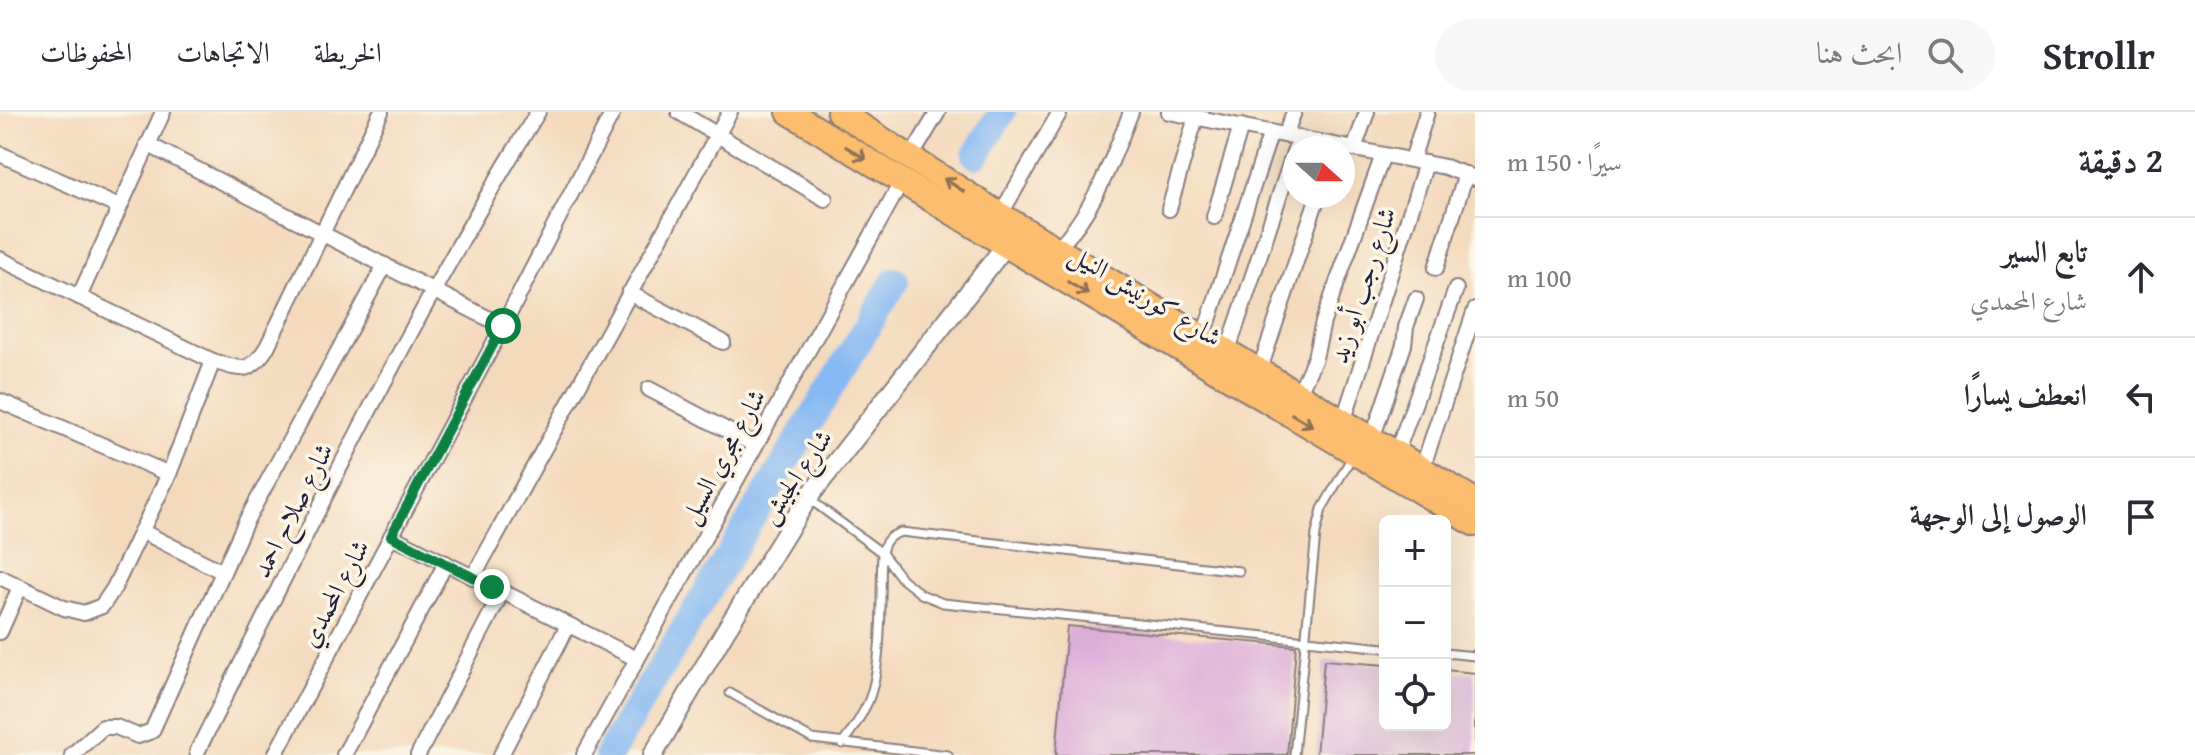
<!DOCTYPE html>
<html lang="ar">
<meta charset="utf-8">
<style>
:root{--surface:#fff;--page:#f7f7f7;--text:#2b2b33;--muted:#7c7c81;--line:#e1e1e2}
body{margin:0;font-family:"Gentium Book Plus",Amiri,serif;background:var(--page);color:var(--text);direction:rtl}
.controls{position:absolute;right:24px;bottom:24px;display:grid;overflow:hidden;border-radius:12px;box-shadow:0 8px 32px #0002}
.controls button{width:72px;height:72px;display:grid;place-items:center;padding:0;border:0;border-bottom:2px solid var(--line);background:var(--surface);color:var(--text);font:40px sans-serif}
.compass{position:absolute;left:1283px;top:24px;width:72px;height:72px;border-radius:50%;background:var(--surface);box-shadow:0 8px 32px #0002;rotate:111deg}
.stop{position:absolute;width:24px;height:24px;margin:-18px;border:6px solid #0b8043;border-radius:50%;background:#fff}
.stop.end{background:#0b8043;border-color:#fff;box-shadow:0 2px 8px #0008}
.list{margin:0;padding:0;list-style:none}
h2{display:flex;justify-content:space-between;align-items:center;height:104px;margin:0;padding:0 32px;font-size:34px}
h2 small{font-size:26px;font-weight:400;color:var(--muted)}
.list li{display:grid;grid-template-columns:52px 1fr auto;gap:24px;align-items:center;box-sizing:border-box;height:120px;padding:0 32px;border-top:2px solid var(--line)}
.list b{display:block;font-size:30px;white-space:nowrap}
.list p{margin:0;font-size:26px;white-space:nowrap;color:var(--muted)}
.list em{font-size:26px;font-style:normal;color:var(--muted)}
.icon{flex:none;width:44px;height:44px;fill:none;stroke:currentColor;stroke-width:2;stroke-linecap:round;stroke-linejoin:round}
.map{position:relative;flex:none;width:1475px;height:643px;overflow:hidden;direction:ltr}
header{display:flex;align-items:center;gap:48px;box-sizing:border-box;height:112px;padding:0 40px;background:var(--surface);border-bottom:2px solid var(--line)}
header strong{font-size:38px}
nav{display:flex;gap:44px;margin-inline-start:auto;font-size:28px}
.search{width:560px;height:72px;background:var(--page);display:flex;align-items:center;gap:20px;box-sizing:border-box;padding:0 28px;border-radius:44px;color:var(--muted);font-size:30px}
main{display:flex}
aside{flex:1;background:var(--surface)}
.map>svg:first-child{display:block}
</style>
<header>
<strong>Strollr</strong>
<div class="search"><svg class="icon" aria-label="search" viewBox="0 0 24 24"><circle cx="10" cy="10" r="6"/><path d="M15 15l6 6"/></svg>ابحث هنا</div>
<nav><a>الخريطة</a><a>الاتجاهات</a><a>المحفوظات</a></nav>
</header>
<main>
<aside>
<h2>2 دقيقة<small>سيرًا · 150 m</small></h2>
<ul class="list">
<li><svg class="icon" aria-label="ahead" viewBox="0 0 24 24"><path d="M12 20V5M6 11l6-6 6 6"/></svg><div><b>تابع السير</b><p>شارع المحمدي</p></div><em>100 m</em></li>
<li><svg class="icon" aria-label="left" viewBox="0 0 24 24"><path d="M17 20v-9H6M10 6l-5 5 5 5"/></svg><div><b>انعطف يسارًا</b></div><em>50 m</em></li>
<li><svg class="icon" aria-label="arrive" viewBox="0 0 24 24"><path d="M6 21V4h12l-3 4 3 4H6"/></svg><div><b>الوصول إلى الوجهة</b></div></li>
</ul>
</aside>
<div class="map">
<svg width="1475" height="643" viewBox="0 0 1475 643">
<rect width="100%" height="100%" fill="#fcf5e5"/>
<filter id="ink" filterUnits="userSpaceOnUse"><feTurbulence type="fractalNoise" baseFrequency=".0125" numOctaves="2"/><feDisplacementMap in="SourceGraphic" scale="16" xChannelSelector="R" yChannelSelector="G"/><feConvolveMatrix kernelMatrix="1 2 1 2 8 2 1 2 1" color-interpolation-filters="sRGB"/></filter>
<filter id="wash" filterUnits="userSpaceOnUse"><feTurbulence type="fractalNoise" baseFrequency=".006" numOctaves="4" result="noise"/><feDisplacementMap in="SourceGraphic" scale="32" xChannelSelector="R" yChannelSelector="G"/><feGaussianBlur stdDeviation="1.8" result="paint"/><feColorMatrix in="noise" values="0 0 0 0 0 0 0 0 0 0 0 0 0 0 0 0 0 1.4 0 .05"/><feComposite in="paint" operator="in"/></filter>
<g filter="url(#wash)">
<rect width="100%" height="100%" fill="#f4dabd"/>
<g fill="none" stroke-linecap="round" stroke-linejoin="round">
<g stroke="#86b9f3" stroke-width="28">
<path d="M976,43L1002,0"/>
<path d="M608,643L895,169"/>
</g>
</g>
<g id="blocks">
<g fill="#dbaeda">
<path d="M1067,514L1296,534L1287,643H1056Z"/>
<path d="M1324,548L1385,553V613H1445V558L1475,561V643H1316Z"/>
</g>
</g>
</g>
<g filter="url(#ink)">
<use href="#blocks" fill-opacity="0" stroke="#8b7e7c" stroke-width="2"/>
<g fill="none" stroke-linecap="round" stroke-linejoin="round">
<g stroke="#8b7e7c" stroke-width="11">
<g id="service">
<path d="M808,386L882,441L902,467L921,482L943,491L1385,536"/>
<path d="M1445,541L1475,544"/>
<path d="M730,581L812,627L948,643"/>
<path d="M842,632C852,619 861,605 868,590C884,551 880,484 882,441C885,428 889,424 901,420L1239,459"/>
<path d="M1294,643L1316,422L1322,397L1353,343"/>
</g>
</g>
<g stroke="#8b7e7c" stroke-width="18">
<g id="minor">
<path d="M679,0L825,87"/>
<path d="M1169,0L1445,55L1475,66"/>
<path d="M1285,23L1294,0"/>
<path d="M147,32L503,214"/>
<path d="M1354,37L1367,0"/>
<path d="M0,42L119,95"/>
<path d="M911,45L938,0"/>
<path d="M1412,48L1427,0"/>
<path d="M1169,97L1196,5"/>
<path d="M1000,103L1060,0"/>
<path d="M1214,105L1241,14"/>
<path d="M1057,137C1095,98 1111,50 1131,0"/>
<path d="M0,147L213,249C241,258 250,263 267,235L381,0"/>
<path d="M1436,156L1466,62"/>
<path d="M629,181L723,230"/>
<path d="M79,185L163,0"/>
<path d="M1203,226L1271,20"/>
<path d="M1227,241L1295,37"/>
<path d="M1259,260L1318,84"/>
<path d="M649,277L755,333"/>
<path d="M1298,283L1315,246L1323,210L1383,43"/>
<path d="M0,289L169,362"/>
<path d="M1343,310L1426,51"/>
<path d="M1372,327L1404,233L1406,215L1416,187"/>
<path d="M1396,342L1456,177"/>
<path d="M1422,357L1475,198"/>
<path d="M141,419L223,460"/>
<path d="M391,424L637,547"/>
<path d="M0,465L64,496L84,501L102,494L114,476L169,362L213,249"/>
<path d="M473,465L730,0"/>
<path d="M0,520L20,475"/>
<path d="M197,640C305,425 410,205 538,0"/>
<path d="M72,643L103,615H116L138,624L152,619L245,411L385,153"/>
<path d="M275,643L503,214L613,0"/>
<path d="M344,643L446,451"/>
<path d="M418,643L502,480"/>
<path d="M501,643L568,513"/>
<path d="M584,643L902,69"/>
</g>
</g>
<g stroke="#8b7e7c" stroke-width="22">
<path id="tertiary" d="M653,643L724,521L808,386L1006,133"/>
</g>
<g stroke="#8b7e7c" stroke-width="28">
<g id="trunk">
<path d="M789,0L1006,133L1475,412"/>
<path d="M839,0L1000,103L1475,389"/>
</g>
</g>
<use href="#service" stroke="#fff" stroke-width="7"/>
<use href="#minor" stroke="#fff" stroke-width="14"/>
<use href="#tertiary" stroke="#fff" stroke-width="18"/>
<use href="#trunk" stroke="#fcbd6e" stroke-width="24"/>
</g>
<defs><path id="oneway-shaft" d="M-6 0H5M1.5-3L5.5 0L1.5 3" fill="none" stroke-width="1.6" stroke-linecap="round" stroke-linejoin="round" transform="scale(2)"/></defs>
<g stroke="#8f7054">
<use href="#oneway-shaft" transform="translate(856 41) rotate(32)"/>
<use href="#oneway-shaft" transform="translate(954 73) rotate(-147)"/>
<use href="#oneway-shaft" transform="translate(1078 176) rotate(31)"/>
<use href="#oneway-shaft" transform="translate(1302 308) rotate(31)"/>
</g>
</g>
<g fill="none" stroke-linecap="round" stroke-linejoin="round" filter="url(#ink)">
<path stroke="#0b8043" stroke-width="10" d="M492,475L391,424L503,214"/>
</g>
<g text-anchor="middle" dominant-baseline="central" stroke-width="7" stroke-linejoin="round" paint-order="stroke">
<g font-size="26" fill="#22223b" stroke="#fcf5e5">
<text transform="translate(1362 173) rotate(-72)">شارع رجب أبو زيد</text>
<text transform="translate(1146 183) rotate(31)">شارع كورنيش النيل</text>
<text transform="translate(722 344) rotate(-61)">شارع مجري السيل</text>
<text transform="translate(795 364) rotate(-55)">شارع الجيش</text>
<text transform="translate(292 398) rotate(-63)">شارع صلاح احمد</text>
<text transform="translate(334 481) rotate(-62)">شارع المحمدي</text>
</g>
</g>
</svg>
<div class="controls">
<button>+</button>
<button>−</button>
<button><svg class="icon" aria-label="locate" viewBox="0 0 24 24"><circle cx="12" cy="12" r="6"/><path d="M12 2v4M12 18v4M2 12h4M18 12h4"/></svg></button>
</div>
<svg class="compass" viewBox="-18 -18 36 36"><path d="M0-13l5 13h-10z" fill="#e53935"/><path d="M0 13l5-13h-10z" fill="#7c7c81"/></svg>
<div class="stop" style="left:503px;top:214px"></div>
<div class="stop end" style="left:492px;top:475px"></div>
</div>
</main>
